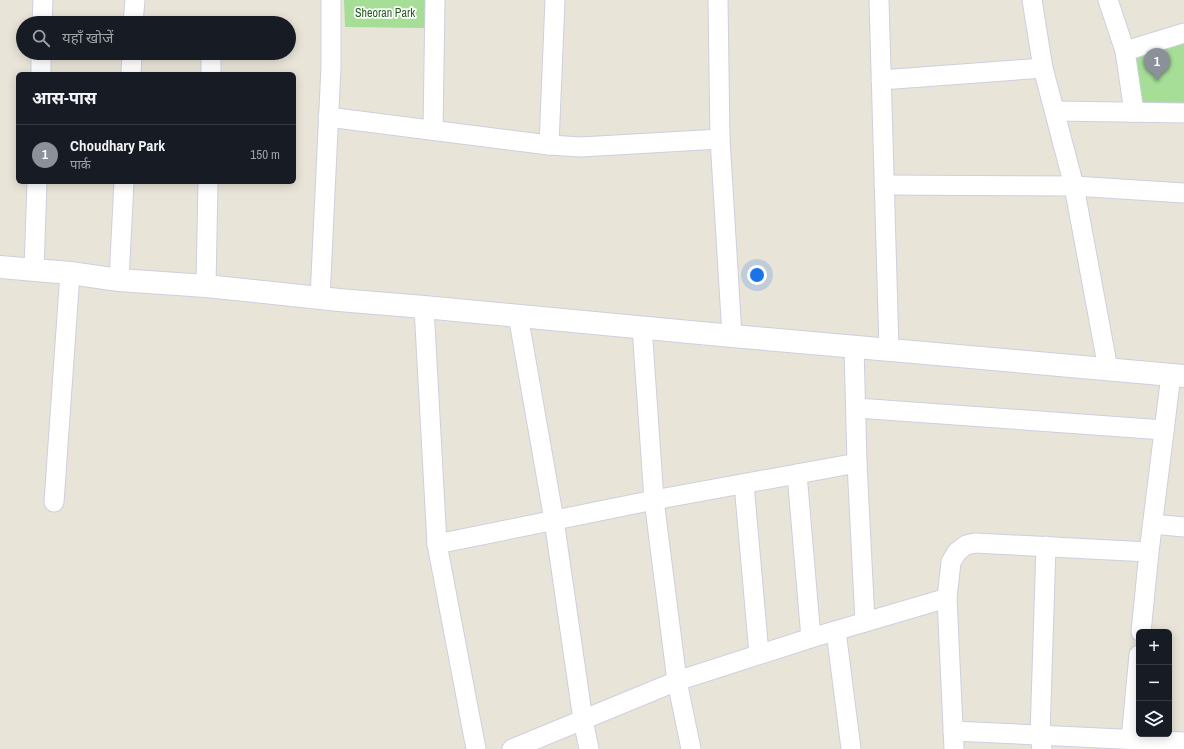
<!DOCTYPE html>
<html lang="hi">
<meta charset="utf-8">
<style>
:root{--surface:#171b24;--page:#20242c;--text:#f1f3f6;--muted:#9ea1a6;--line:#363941;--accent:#8c9099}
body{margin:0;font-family:"Archivo Narrow","Noto Sans Devanagari",sans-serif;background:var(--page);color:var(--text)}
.controls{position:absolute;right:12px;bottom:12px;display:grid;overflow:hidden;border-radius:6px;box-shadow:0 2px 10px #0003}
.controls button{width:36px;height:36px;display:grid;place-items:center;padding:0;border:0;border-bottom:1px solid var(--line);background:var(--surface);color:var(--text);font:20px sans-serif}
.you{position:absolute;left:757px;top:275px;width:14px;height:14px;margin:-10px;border:3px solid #fff;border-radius:50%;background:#1a73e8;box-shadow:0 0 0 6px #1a73e833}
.badge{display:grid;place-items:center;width:26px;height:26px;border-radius:50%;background:var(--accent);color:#fff;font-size:13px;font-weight:700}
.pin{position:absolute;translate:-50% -33px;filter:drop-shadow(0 1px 2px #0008)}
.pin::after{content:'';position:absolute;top:21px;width:14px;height:12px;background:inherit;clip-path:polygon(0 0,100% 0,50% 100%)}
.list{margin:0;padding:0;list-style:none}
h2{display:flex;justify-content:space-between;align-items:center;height:52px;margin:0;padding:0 16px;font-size:17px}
h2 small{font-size:13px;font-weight:400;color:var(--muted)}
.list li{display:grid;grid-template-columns:26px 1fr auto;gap:12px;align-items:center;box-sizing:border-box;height:60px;padding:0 16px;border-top:1px solid var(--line)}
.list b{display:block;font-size:15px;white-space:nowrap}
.list p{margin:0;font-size:13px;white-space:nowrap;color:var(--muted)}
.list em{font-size:13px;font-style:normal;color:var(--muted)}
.icon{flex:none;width:22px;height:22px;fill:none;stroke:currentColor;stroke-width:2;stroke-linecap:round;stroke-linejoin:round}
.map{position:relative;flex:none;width:1184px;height:749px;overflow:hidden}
.search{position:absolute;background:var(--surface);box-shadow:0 2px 10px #0003;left:16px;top:16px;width:280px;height:44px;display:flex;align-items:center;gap:10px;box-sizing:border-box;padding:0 14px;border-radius:22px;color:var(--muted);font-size:15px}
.panel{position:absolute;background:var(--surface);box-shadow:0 2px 10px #0003;left:16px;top:72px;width:280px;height:112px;border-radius:6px}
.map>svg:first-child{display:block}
</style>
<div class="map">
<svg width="1184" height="749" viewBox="0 0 1184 749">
<rect width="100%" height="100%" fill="#e9e4d8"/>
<g fill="#a6dd97">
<path d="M344,0H426V28L345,27Z"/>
<path d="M1184,33V113L1134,112L1125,51Z"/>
</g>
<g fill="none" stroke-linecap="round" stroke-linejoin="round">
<g stroke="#cecfdf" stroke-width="21">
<g id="street">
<path d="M718,0L720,139L732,336"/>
<path d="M879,0L889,349"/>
<path d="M1032,0L1043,68L1074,186L1108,369"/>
<path d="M1108,0L1125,51L1134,112"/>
<path d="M42,23L43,0"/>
<path d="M133,23L135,0"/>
<path d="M1125,51L1184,33"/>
<path d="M41,74V53"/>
<path d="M131,74L132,53"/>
<path d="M211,74V53"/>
<path d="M881,80L1043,68"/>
<path d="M1055,111L1184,113"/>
<path d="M328,117L549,145L581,147L720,139"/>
<path d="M433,130L435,0"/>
<path d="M549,145L555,0"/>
<path d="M884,185L1074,186L1184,193"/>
<path d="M34,270L37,182"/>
<path d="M119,280L124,182"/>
<path d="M206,286L208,182"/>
<path d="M320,298L331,67V0"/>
<path d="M424,307L437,544L476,749"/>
<path d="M518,315L554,520L583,720L589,749"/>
<path d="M642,327L654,500L677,681L691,749"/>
<path d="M854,346L857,463L865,622"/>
<path d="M857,408L1164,430"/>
<path d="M797,474L811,638"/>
<path d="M744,484L759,654"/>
<path d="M54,502L70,273"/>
<path d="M1153,524L1184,527"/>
<path d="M437,544L654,500L857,463"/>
<path d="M836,631L851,749"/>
<path d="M1141,632L1149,552L1171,375"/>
<path d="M953,731L1184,742"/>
<path d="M1131,739L1139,655"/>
<path d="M512,749L677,681L811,638L947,598"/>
<path d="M954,749L947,598L951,562L957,552L966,545L975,543L1149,552"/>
<path d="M1042,749L1040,735L1046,546"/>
</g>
</g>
<g stroke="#cecfdf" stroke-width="24">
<path id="secondary" d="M0,267L70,273L119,280L206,286L339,300L424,307L732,336L1184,376"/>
</g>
<use href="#street" stroke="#fff" stroke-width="19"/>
<use href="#secondary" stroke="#fff" stroke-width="22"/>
</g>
<g text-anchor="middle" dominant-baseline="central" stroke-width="3.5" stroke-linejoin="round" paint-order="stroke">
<g font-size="12" fill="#225d1d" stroke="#fff">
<text x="385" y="13">Sheoran Park</text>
</g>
</g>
</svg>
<div class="controls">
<button>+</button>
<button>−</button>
<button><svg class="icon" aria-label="layers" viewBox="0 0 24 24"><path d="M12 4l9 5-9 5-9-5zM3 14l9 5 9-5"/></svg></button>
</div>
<div class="you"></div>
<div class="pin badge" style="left:1157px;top:81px">1</div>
<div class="search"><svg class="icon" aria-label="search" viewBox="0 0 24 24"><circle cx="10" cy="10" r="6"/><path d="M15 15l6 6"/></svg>यहाँ खोजें</div>
<section class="panel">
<h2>आस-पास<small></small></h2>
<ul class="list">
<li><span class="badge">1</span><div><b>Choudhary Park</b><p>पार्क</p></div><em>150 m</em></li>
</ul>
</section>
</div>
